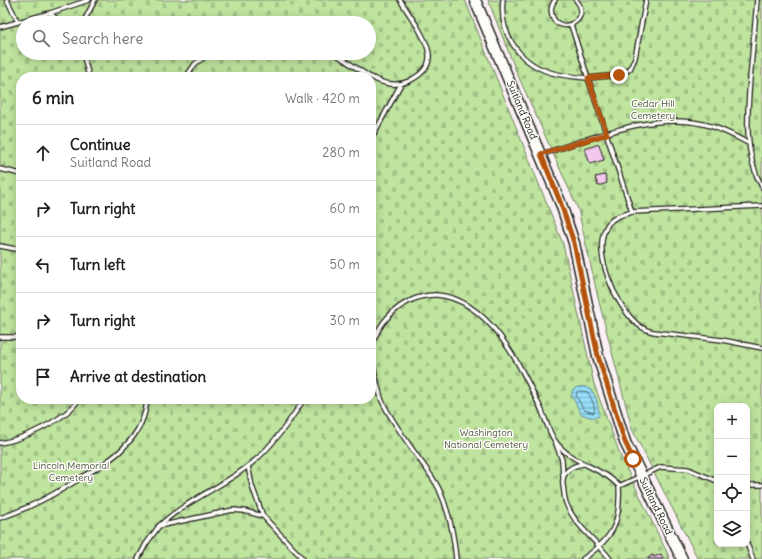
<!DOCTYPE html>
<meta charset="utf-8">
<style>
:root{--surface:#fff;--page:#f6f6f6;--text:#222;--muted:#767676;--line:#e0e0e0}
body{margin:0;font-family:Delius,sans-serif;background:var(--page);color:var(--text)}
.controls{position:absolute;right:12px;bottom:12px;display:grid;overflow:hidden;border-radius:8px;box-shadow:0 2px 10px #0003}
.controls button{width:36px;height:36px;display:grid;place-items:center;padding:0;border:0;border-bottom:1px solid var(--line);background:var(--surface);color:var(--text);font:20px sans-serif}
.stop{position:absolute;width:12px;height:12px;margin:-9px;border:3px solid #b45309;border-radius:50%;background:#fff}
.stop.end{background:#b45309;border-color:#fff;box-shadow:0 1px 4px #0008}
.list{margin:0;padding:0;list-style:none}
h2{display:flex;justify-content:space-between;align-items:center;height:52px;margin:0;padding:0 16px;font-size:17px}
h2 small{font-size:13px;font-weight:400;color:var(--muted)}
.list li{display:grid;grid-template-columns:26px 1fr auto;gap:12px;align-items:center;box-sizing:border-box;height:56px;padding:0 16px;border-top:1px solid var(--line)}
.list b{display:block;font-size:15px;white-space:nowrap}
.list p{margin:0;font-size:13px;white-space:nowrap;color:var(--muted)}
.list em{font-size:13px;font-style:normal;color:var(--muted)}
.icon{flex:none;width:22px;height:22px;fill:none;stroke:currentColor;stroke-width:2;stroke-linecap:round;stroke-linejoin:round}
.map{position:relative;flex:none;width:762px;height:559px;overflow:hidden}
.search{position:absolute;background:var(--surface);box-shadow:0 2px 10px #0003;left:16px;top:16px;width:360px;height:44px;display:flex;align-items:center;gap:10px;box-sizing:border-box;padding:0 14px;border-radius:22px;color:var(--muted);font-size:15px}
.panel{position:absolute;background:var(--surface);box-shadow:0 2px 10px #0003;left:16px;top:72px;width:360px;height:332px;border-radius:16px}
.map>svg:first-child{display:block}
</style>
<div class="map">
<svg width="762" height="559" viewBox="0 0 762 559">
<defs>
<pattern id="cemetery-stones" width="16" height="16" patternUnits="userSpaceOnUse"><rect width="16" height="16" fill="#bfe49e"/><path d="M2 7V4a2 2 0 0 1 4 0v3zM10 15v-3a2 2 0 0 1 4 0v3z" fill="#a4c388"/></pattern>
<pattern id="water-rules" width="6" height="5" patternUnits="userSpaceOnUse"><rect width="6" height="5" fill="#96ddf8"/><path d="M0 2.5h6" fill="none" stroke="#81bdd4"/></pattern>
</defs>
<rect width="100%" height="100%" fill="#fbf1f5"/>
<filter id="ink" filterUnits="userSpaceOnUse"><feTurbulence type="fractalNoise" baseFrequency=".025" numOctaves="2"/><feDisplacementMap in="SourceGraphic" scale="8" xChannelSelector="R" yChannelSelector="G"/><feConvolveMatrix kernelMatrix="1 2 1 2 8 2 1 2 1" color-interpolation-filters="sRGB"/></filter>
<g filter="url(#ink)">
<g fill="url(#cemetery-stones)" stroke="#6e805d" fill-rule="evenodd">
<path d="M0,0H465L563,244L594,384L621,457L670,559H0ZM23,23H369V53H23ZM21,77H371V399H21Z"/>
<path d="M488,0H762V559H698L632,429L599,302L578,209L516,71ZM717,406H747V544H717Z"/>
</g>
<path fill="url(#water-rules)" stroke="#6590a0" d="M578,387C581,387 585,386 588,388C596,391 599,408 599,416C593,419 587,416 581,414L572,396V390Z"/>
<g fill="none" stroke-linecap="round" stroke-linejoin="round">
<path stroke="#4d6974" stroke-width="1" d="M579,391L588,392C591,399 596,406 594,413L584,410L576,396L577,392Z"/>
</g>
<g fill="#f4c7ec" stroke="#1c1c1c">
<path d="M599,144L604,160L590,164L585,149Z"/>
<path d="M605,175L607,183L598,186L595,177Z"/>
<path d="M661,554L663,559H648V558L653,555L654,557Z"/>
</g>
<g fill="none" stroke-linecap="round" stroke-linejoin="round">
<g stroke="#1c1c1c" stroke-width="6">
<g id="lane">
<path d="M7,0L18,22"/>
<path d="M503,0C499,32 518,62 549,72C561,76 575,77 588,78L632,212"/>
<path d="M555,0C552,4 550,9 552,15C558,37 594,20 576,0"/>
<path d="M757,0C755,22 753,45 751,67C748,106 742,151 762,187"/>
<path d="M50,13L89,0"/>
<path d="M83,23L95,0"/>
<path d="M571,25L588,78L619,75L630,69L635,58L646,0"/>
<path d="M0,27L50,13L61,23"/>
<path d="M83,53L89,77"/>
<path d="M334,53L370,77"/>
<path d="M186,77L195,64L209,53"/>
<path d="M371,77C383,84 396,87 409,81C438,67 431,49 417,26C411,17 406,9 400,0"/>
<path d="M371,139L401,84"/>
<path d="M542,154C591,139 650,112 703,124C719,127 734,136 748,143"/>
<path d="M0,169L21,174"/>
<path d="M762,206L632,212C623,215 614,216 608,224C590,250 616,306 637,324C642,328 648,331 654,332L722,340L762,348"/>
<path d="M0,246L21,250"/>
<path d="M0,337H16L21,334"/>
<path d="M0,443C22,440 67,419 79,399"/>
<path d="M556,444L562,460L563,477"/>
<path d="M584,464C573,465 561,471 563,485C564,491 564,497 566,503C575,526 596,540 610,559"/>
<path d="M248,466L252,486L263,516L303,559"/>
<path d="M747,485H762"/>
<path d="M619,486L661,467L688,469L717,481"/>
<path d="M0,518C31,508 59,492 87,474C101,466 116,457 126,445C138,433 146,416 147,399"/>
<path d="M159,526C186,500 223,487 252,463C273,446 290,421 304,399"/>
<path d="M747,544L753,559"/>
<path d="M138,559L146,544L159,526L233,510L244,511L263,516"/>
<path d="M456,559C454,535 449,511 439,489C433,477 425,467 417,456C405,439 392,421 383,403C380,397 379,389 377,383C371,359 368,343 383,323C396,306 416,294 437,295C490,299 522,369 542,411C546,421 549,432 555,441C566,457 586,464 602,473C608,476 614,481 619,486C621,523 613,538 583,559"/>
</g>
</g>
<g stroke="#1c1c1c" stroke-width="13">
<path id="secondary" d="M475,0L561,204L574,243L598,356L625,442L682,559"/>
</g>
<use href="#lane" stroke="#fdfcf7" stroke-width="3.5"/>
<use href="#secondary" stroke="#fdfcf7" stroke-width="10"/>
</g>
</g>
<g fill="none" stroke-linecap="round" stroke-linejoin="round" filter="url(#ink)">
<path stroke="#b45309" stroke-width="5" d="M619,75L588,78L607,134L541,154L561,204L574,243L598,356L625,442L633,459"/>
</g>
<g text-anchor="middle" dominant-baseline="central" stroke-width="3" stroke-linejoin="round" paint-order="stroke">
<g font-size="10" fill="#4d5843" stroke="#fdfcf7">
<text x="653" y="103">Cedar Hill<tspan x="653" dy="12">Cemetery</tspan></text>
<text x="486" y="432">Washington<tspan x="486" dy="12">National Cemetery</tspan></text>
<text x="71" y="465">Lincoln Memorial<tspan x="71" dy="12">Cemetery</tspan></text>
</g>
<g font-size="10" fill="#1c1c1c" stroke="#fdfcf7">
<text transform="translate(522 110) rotate(67)">Suitland Road</text>
<text transform="translate(656 506) rotate(64)">Suitland Road</text>
</g>
</g>
</svg>
<div class="controls">
<button>+</button>
<button>−</button>
<button><svg class="icon" aria-label="locate" viewBox="0 0 24 24"><circle cx="12" cy="12" r="6"/><path d="M12 2v4M12 18v4M2 12h4M18 12h4"/></svg></button>
<button><svg class="icon" aria-label="layers" viewBox="0 0 24 24"><path d="M12 4l9 5-9 5-9-5zM3 14l9 5 9-5"/></svg></button>
</div>
<div class="stop" style="left:633px;top:459px"></div>
<div class="stop end" style="left:619px;top:75px"></div>
<div class="search"><svg class="icon" aria-label="search" viewBox="0 0 24 24"><circle cx="10" cy="10" r="6"/><path d="M15 15l6 6"/></svg>Search here</div>
<section class="panel">
<h2>6 min<small>Walk · 420 m</small></h2>
<ul class="list">
<li><svg class="icon" aria-label="ahead" viewBox="0 0 24 24"><path d="M12 20V5M6 11l6-6 6 6"/></svg><div><b>Continue</b><p>Suitland Road</p></div><em>280 m</em></li>
<li><svg class="icon" aria-label="right" viewBox="0 0 24 24"><path d="M7 20v-9h11M14 6l5 5-5 5"/></svg><div><b>Turn right</b></div><em>60 m</em></li>
<li><svg class="icon" aria-label="left" viewBox="0 0 24 24"><path d="M17 20v-9H6M10 6l-5 5 5 5"/></svg><div><b>Turn left</b></div><em>50 m</em></li>
<li><svg class="icon" aria-label="right" viewBox="0 0 24 24"><path d="M7 20v-9h11M14 6l5 5-5 5"/></svg><div><b>Turn right</b></div><em>30 m</em></li>
<li><svg class="icon" aria-label="arrive" viewBox="0 0 24 24"><path d="M6 21V4h12l-3 4 3 4H6"/></svg><div><b>Arrive at destination</b></div></li>
</ul>
</section>
</div>
